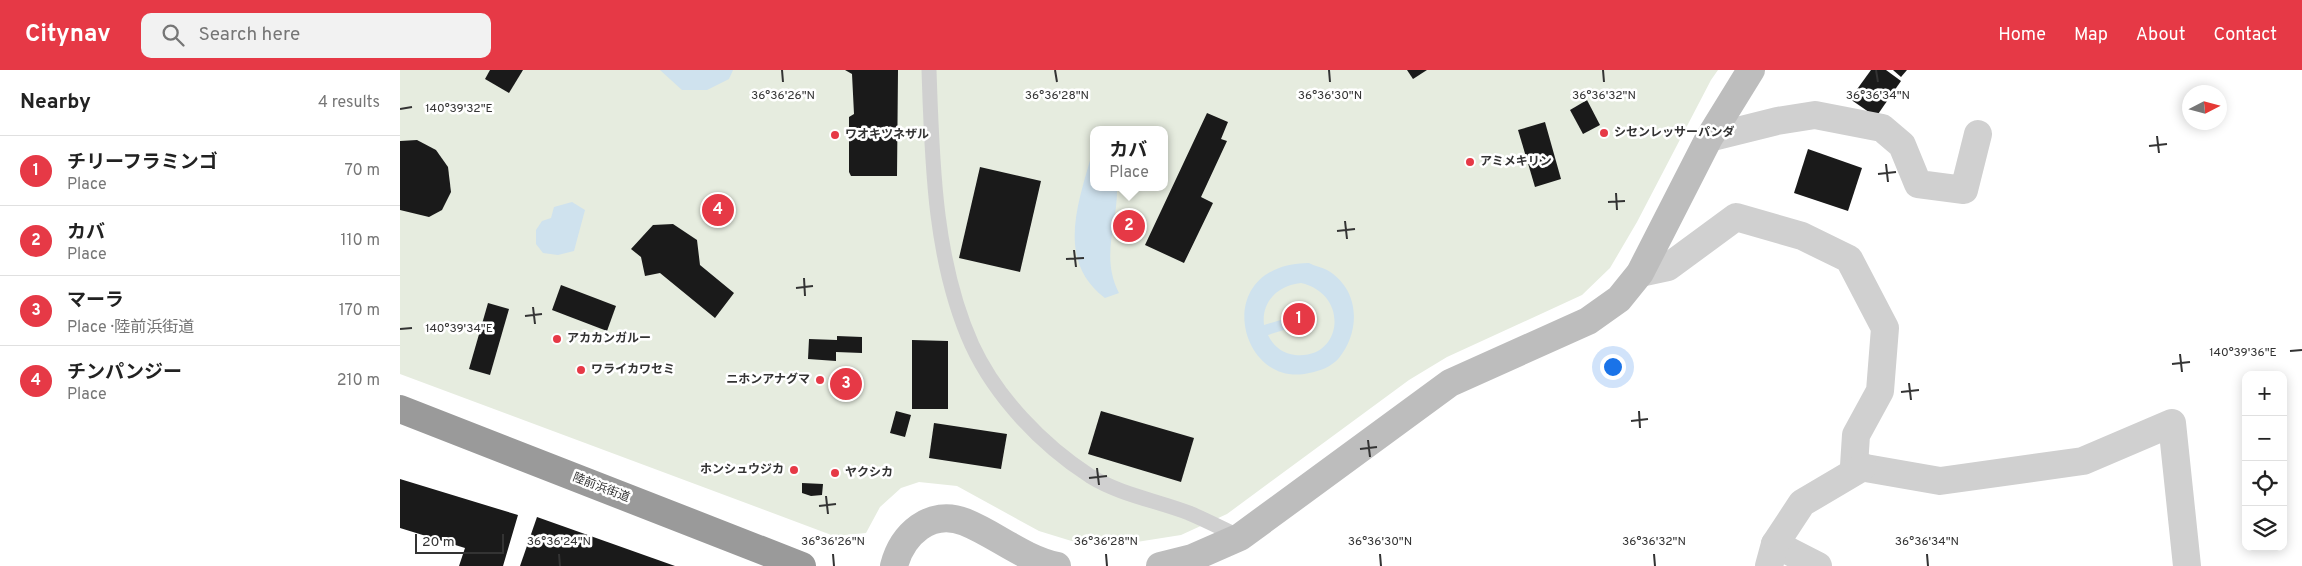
<!DOCTYPE html>
<meta charset="utf-8">
<style>
:root{--surface:#fff;--page:#f2f2f2;--text:#222;--muted:#767676;--line:#e0e0e0;--accent:#e63946}
body{margin:0;font-family:Overpass,"Noto Sans JP",sans-serif;background:var(--page);color:var(--text)}
.controls{position:absolute;right:15px;bottom:15px;display:grid;overflow:hidden;border-radius:10px;box-shadow:0 2px 12px #0003}
.controls button{width:45px;height:45px;display:grid;place-items:center;padding:0;border:0;border-bottom:1px solid var(--line);background:var(--surface);color:var(--text);font:25px sans-serif}
.compass{position:absolute;left:1782px;top:15px;width:45px;height:45px;border-radius:50%;background:var(--surface);box-shadow:0 2px 12px #0003;rotate:84deg}
.scale{position:absolute;left:15px;bottom:12px;width:89px;box-sizing:border-box;padding-left:5px;border:2px solid #333;border-top:0;font-size:14px;line-height:18px;white-space:nowrap;color:#333;-webkit-text-stroke:4px #fff;paint-order:stroke}
.you{position:absolute;left:1212px;top:296px;width:18px;height:18px;margin:-12px;border:4px solid #fff;border-radius:50%;background:#1a73e8;box-shadow:0 0 0 8px #1a73e833}
.badge{display:grid;place-items:center;width:32px;height:32px;border-radius:50%;background:var(--accent);color:#fff;font-size:16px;font-weight:700}
.pin{position:absolute;translate:-50% -50%;border:2px solid #fff;box-shadow:0 1px 5px #0006}
.popup{position:absolute;left:690px;top:56px;width:78px;height:65px;box-sizing:border-box;display:grid;place-content:center;border-radius:10px;background:var(--surface);filter:drop-shadow(0 1px 4px #0005);font-size:16px;white-space:nowrap;color:var(--muted)}
.popup b{font-size:19px;color:var(--text)}
.popup::after{content:'';position:absolute;left:50%;top:100%;margin-left:-10px;border:10px solid transparent;border-top-color:var(--surface)}
.list{margin:0;padding:0;list-style:none}
h2{display:flex;justify-content:space-between;align-items:center;height:65px;margin:0;padding:0 20px;font-size:21px}
h2 small{font-size:16px;font-weight:400;color:var(--muted)}
.list li{display:grid;grid-template-columns:32px 1fr auto;gap:15px;align-items:center;box-sizing:border-box;height:70px;padding:0 20px;border-top:1px solid var(--line)}
.list b{display:block;font-size:19px;white-space:nowrap}
.list p{margin:0;font-size:16px;white-space:nowrap;color:var(--muted)}
.list em{font-size:16px;font-style:normal;color:var(--muted)}
.icon{flex:none;width:28px;height:28px;fill:none;stroke:currentColor;stroke-width:2;stroke-linecap:round;stroke-linejoin:round}
.map{position:relative;flex:none;width:1902px;height:496px;overflow:hidden}
header{display:flex;align-items:center;gap:30px;box-sizing:border-box;height:70px;padding:0 25px;background:var(--accent);color:#fff}
header strong{font-size:24px}
nav{display:flex;gap:28px;margin-inline-start:auto;font-size:18px}
.search{width:350px;height:45px;background:var(--page);display:flex;align-items:center;gap:12px;box-sizing:border-box;padding:0 18px;border-radius:10px;color:var(--muted);font-size:19px}
main{display:flex}
aside{flex:1;background:var(--surface)}
.map>svg:first-child{display:block}
</style>
<header>
<strong>Citynav</strong>
<div class="search"><svg class="icon" aria-label="search" viewBox="0 0 24 24"><circle cx="10" cy="10" r="6"/><path d="M15 15l6 6"/></svg>Search here</div>
<nav><a>Home</a><a>Map</a><a>About</a><a>Contact</a></nav>
</header>
<main>
<aside>
<h2>Nearby<small>4 results</small></h2>
<ul class="list">
<li><span class="badge">1</span><div><b>チリーフラミンゴ</b><p>Place</p></div><em>70 m</em></li>
<li><span class="badge">2</span><div><b>カバ</b><p>Place</p></div><em>110 m</em></li>
<li><span class="badge">3</span><div><b>マーラ</b><p>Place · 陸前浜街道</p></div><em>170 m</em></li>
<li><span class="badge">4</span><div><b>チンパンジー</b><p>Place</p></div><em>210 m</em></li>
</ul>
</aside>
<div class="map">
<svg width="1902" height="496" viewBox="0 0 1902 496">
<rect width="100%" height="100%" fill="#fff"/>
<path fill="#e6ecdf" fill-rule="evenodd" d="M0,0H1318L1311,10L1237,152L1210,198L1182,225L1047,287L1009,310L827,444L781,465L724,474L678,473L639,461L557,416L519,412L501,418L480,437L466,463L434,466L0,304ZM694,60H764V117H694Z"/>
<g fill="#cfe2ee" fill-rule="evenodd">
<path d="M260,0H333L329,9L307,20H282Z"/>
<path d="M691,87L694,89V117H717C718,154 700,186 719,223L705,228C657,192 677,136 691,87Z"/>
<path d="M172,132L185,140L174,181L158,185L143,183L136,174V160L142,151L151,148L154,137Z"/>
<path d="M909,193C914,196 921,197 927,200C960,219 961,261 939,288C931,297 920,301 909,303C839,320 808,194 909,193ZM901,213C950,224 943,290 895,285C883,284 873,276 868,265L887,259L894,264L908,261C929,244 894,218 884,249L864,255C861,231 879,215 901,213Z"/>
</g>
<g fill="#1a1a1a">
<path d="M90,0H123L109,23L85,9Z"/>
<path d="M445,0H498L497,106H451L449,102V47L454,44L452,4Z"/>
<path d="M1007,0H1027L1013,9Z"/>
<path d="M1471,0H1486L1501,11L1476,47L1450,29Z"/>
<path d="M1493,0H1507L1501,7Z"/>
<path d="M1187,30L1200,55L1183,64L1170,40Z"/>
<path d="M807,43L828,52L821,69L827,71L801,127L813,133L784,193L745,175Z"/>
<path d="M1145,52L1161,109L1135,117L1118,60Z"/>
<path d="M17,70L36,80L48,97L51,122L42,140L29,147L0,140V71Z"/>
<path d="M1408,79L1462,98L1448,141L1394,123Z"/>
<path d="M580,97L641,111L620,202L559,188Z"/>
<path d="M273,154L297,170L300,195L334,223L315,248L260,203L245,206L241,187L231,179L253,155Z"/>
<path d="M161,215L216,236L207,261L152,240Z"/>
<path d="M88,233L109,239L90,305L69,299Z"/>
<path d="M437,266L462,267V283L436,282V291L408,289L409,269L437,270Z"/>
<path d="M512,270L548,271V339H512Z"/>
<path d="M496,341L511,345L505,367L490,363Z"/>
<path d="M701,341L794,368L781,412L688,384Z"/>
<path d="M534,353L607,364L601,399L529,388Z"/>
<path d="M0,409L118,445L103,496H59L65,478L0,458Z"/>
<path d="M402,413L423,414L422,425L411,426L402,423Z"/>
<path d="M137,447L275,496H120Z"/>
</g>
<g fill="none" stroke-linecap="round" stroke-linejoin="round">
<path stroke="#d0d0d0" stroke-width="15" d="M529,0C532,91 534,191 572,275C596,327 642,375 690,406C721,425 755,430 789,443C806,450 823,459 840,467"/>
<g stroke="#d0d0d0" stroke-width="28">
<path d="M1309,68L1377,51L1415,45L1482,58L1502,75L1518,114L1564,120L1578,64"/>
<path d="M1240,203L1268,197L1336,147L1402,166L1449,189L1485,258L1480,321L1456,365L1454,396L1540,411L1683,391L1772,353L1787,496"/>
<path d="M1375,474L1418,496"/>
<path d="M1369,496L1375,474L1402,433L1463,397"/>
</g>
<g stroke="#bdbdbd" stroke-width="28">
<path d="M494,496C502,465 530,438 565,452C597,465 622,488 657,496"/>
<path d="M760,496L792,488L840,467L1050,313L1188,251L1219,229L1240,203L1309,68L1351,0"/>
</g>
<path stroke="#9a9a9a" stroke-width="28" d="M0,339L402,496"/>
</g>
<path fill="none" stroke="#333" stroke-width="2" d="M382,0L383,12M655,0L657,12M929,0L930,12M1203,0L1204,12M1476,0L1478,12M0,39L12,37M1757,66L1759,83M1749,76L1767,74M1486,94L1488,112M1478,104L1496,102M1216,123L1217,140M1208,132L1225,131M945,151L947,169M937,161L955,159M674,180L676,197M666,189L684,188M404,208L405,226M396,218L413,216M133,237L135,254M125,246L142,244M0,259L12,258M1890,281L1902,280M1780,284L1782,302M1772,294L1790,292M1509,313L1511,330M1501,322L1519,320M1239,341L1240,358M1231,351L1248,349M968,370L970,387M960,379L977,377M697,398L699,415M689,408L707,406M426,426L428,444M419,436L436,434M159,484L160,496M433,484L434,496M706,484L707,496M980,484L981,496M1254,484L1255,496M1527,484L1528,496"/>
<g fill="#e63946" stroke="#fff" stroke-width="2">
<circle cx="1204" cy="63" r="5"/>
<circle cx="435" cy="65" r="5"/>
<circle cx="1070" cy="92" r="5"/>
<circle cx="157" cy="269" r="5"/>
<circle cx="181" cy="300" r="5"/>
<circle cx="420" cy="310" r="5"/>
<circle cx="394" cy="400" r="5"/>
<circle cx="435" cy="403" r="5"/>
</g>
<g text-anchor="middle" dominant-baseline="central" stroke-width="5" stroke-linejoin="round" paint-order="stroke">
<g font-size="12" font-weight="bold" fill="#333" stroke="#fff" text-anchor="start">
<text x="1214" y="63">シセンレッサーパンダ</text>
<text x="445" y="65">ワオキツネザル</text>
<text x="1080" y="92">アミメキリン</text>
<text x="167" y="269">アカカンガルー</text>
<text x="191" y="300">ワライカワセミ</text>
<text x="410" y="310" text-anchor="end">ニホンアナグマ</text>
<text x="384" y="400" text-anchor="end">ホンシュウジカ</text>
<text x="445" y="403">ヤクシカ</text>
</g>
<g font-size="12" fill="#333" stroke="#fff">
<text transform="translate(201 418) rotate(21)">陸前浜街道</text>
</g>
</g>
<g font-size="12" text-anchor="middle" fill="#333" stroke="#fff" stroke-width="5" stroke-linejoin="round" paint-order="stroke">
<text x="383" y="29">36°36'26"N</text>
<text x="657" y="29">36°36'28"N</text>
<text x="930" y="29">36°36'30"N</text>
<text x="1204" y="29">36°36'32"N</text>
<text x="1478" y="29">36°36'34"N</text>
<text x="59" y="42">140°39'32"E</text>
<text x="59" y="262">140°39'34"E</text>
<text x="1843" y="286">140°39'36"E</text>
<text x="159" y="475">36°36'24"N</text>
<text x="433" y="475">36°36'26"N</text>
<text x="706" y="475">36°36'28"N</text>
<text x="980" y="475">36°36'30"N</text>
<text x="1254" y="475">36°36'32"N</text>
<text x="1527" y="475">36°36'34"N</text>
</g>
</svg>
<div class="controls">
<button>+</button>
<button>−</button>
<button><svg class="icon" aria-label="locate" viewBox="0 0 24 24"><circle cx="12" cy="12" r="6"/><path d="M12 2v4M12 18v4M2 12h4M18 12h4"/></svg></button>
<button><svg class="icon" aria-label="layers" viewBox="0 0 24 24"><path d="M12 4l9 5-9 5-9-5zM3 14l9 5 9-5"/></svg></button>
</div>
<svg class="compass" viewBox="-18 -18 36 36"><path d="M0-13l5 13h-10z" fill="#e53935"/><path d="M0 13l5-13h-10z" fill="#767676"/></svg>
<div class="scale">20 m</div>
<div class="you"></div>
<div class="pin badge" style="left:899px;top:249px">1</div>
<div class="pin badge" style="left:729px;top:156px">2</div>
<div class="popup"><b>カバ</b>Place</div>
<div class="pin badge" style="left:446px;top:314px">3</div>
<div class="pin badge" style="left:318px;top:140px">4</div>
</div>
</main>
